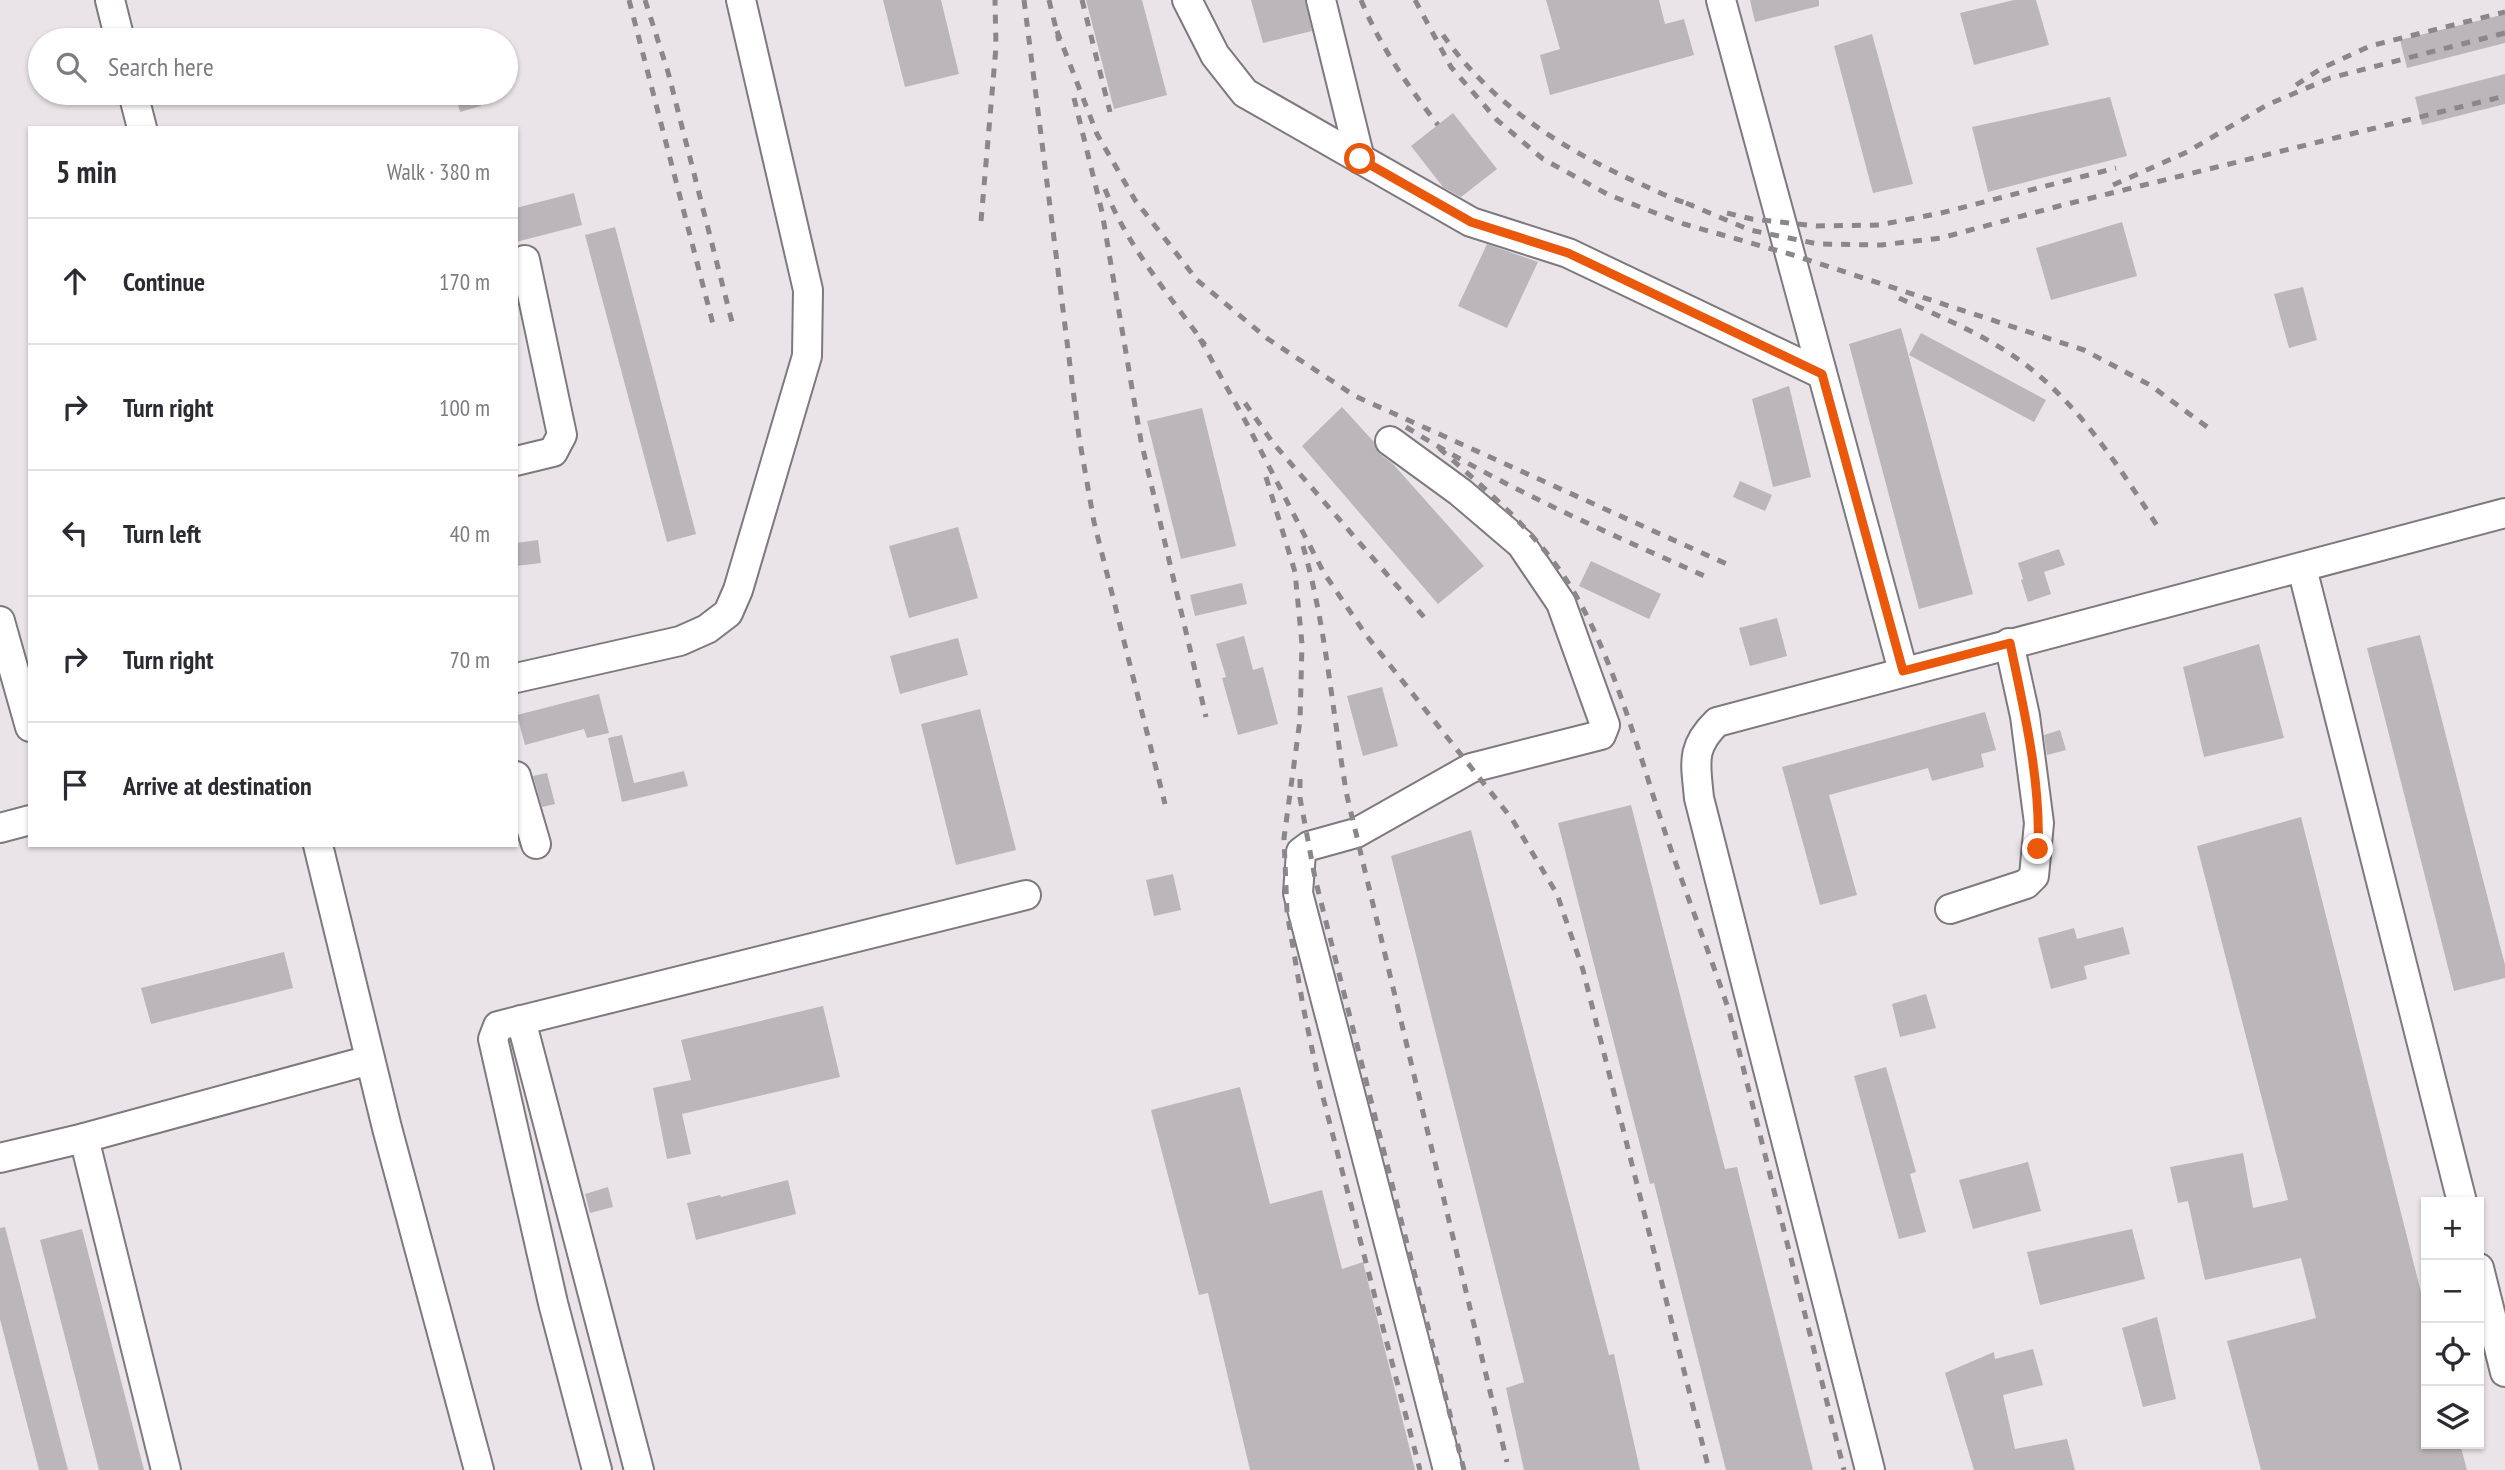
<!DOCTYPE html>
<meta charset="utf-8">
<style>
:root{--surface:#fff;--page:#f2f2f3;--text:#2b2b33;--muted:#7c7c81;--line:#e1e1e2}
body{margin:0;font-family:"PT Sans Narrow",sans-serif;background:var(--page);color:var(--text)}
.controls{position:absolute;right:21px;bottom:21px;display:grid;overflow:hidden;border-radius:0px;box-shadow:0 2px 5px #0004}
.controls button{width:63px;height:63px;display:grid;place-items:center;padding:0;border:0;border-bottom:2px solid var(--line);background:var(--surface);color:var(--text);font:35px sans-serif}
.stop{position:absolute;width:21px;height:21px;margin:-16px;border:5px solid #ea580c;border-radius:50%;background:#fff}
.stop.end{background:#ea580c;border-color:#fff;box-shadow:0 2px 7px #0008}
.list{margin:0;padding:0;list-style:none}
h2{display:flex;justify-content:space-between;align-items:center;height:91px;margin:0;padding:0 28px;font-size:30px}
h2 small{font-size:23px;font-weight:400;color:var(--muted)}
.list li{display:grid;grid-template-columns:46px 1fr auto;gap:21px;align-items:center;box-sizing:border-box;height:126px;padding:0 28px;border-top:2px solid var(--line)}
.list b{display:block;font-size:26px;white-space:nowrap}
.list em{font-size:23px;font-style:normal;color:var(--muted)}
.icon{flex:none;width:38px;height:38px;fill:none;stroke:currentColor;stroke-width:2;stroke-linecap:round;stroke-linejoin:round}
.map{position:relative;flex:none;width:2505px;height:1470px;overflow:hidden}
.search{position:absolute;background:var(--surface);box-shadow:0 2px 5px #0004;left:28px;top:28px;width:490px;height:77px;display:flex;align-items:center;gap:18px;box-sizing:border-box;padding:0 24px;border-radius:38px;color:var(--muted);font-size:26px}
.panel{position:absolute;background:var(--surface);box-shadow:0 2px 5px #0004;left:28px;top:126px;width:490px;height:721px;border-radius:0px}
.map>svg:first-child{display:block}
</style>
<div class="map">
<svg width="2505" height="1470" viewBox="0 0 2505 1470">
<rect width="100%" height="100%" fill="#eae4e9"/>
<g fill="#bbb6ba">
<path d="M883,0H941L959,74L905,87Z"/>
<path d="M1086,0H1142L1167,95L1114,109Z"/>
<path d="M1251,0H1305L1312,31L1263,43Z"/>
<path d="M1546,0H1659L1665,24L1684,19L1694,55L1550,95L1540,55L1560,49Z"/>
<path d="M1750,0H1819V6L1755,22Z"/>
<path d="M2014,0H2036L2049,45L1974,65L1960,13Z"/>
<path d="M2505,14V43L2407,68L2400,40Z"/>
<path d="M1872,34L1913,184L1873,193L1834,46Z"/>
<path d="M2505,74V104L2422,125L2415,97Z"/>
<path d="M455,93H477L481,106L460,112Z"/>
<path d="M2110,97L2127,156L1988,192L1972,127Z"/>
<path d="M1453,113L1497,169L1461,197L1443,187L1411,146Z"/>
<path d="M574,193L582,225L516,242V208Z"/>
<path d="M2122,222L2137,276L2051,300L2036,248Z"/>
<path d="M615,227L696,534L667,542L585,235Z"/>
<path d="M1487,244L1538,262L1507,328L1458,306Z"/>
<path d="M2303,287L2317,340L2289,348L2274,294Z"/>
<path d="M1901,328L1973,594L1919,609L1849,344Z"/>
<path d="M1921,333L2046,400L2034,422L1909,355Z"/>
<path d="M1789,386L1811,477L1773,487L1752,399Z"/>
<path d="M1342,407L1374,442L1380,454L1393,464L1484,566L1438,604L1302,446Z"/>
<path d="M1202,408L1236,546L1181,559L1147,421Z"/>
<path d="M1740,481L1772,495L1765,511L1733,497Z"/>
<path d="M958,527L978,598L909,618L889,546Z"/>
<path d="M538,540L541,563L516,566V543Z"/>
<path d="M2059,549L2065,565L2044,572L2051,594L2028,602L2021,580L2023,579L2018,563Z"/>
<path d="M1591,561L1661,594L1649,619L1579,586Z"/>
<path d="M1242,583L1247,604L1195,616L1190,595Z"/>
<path d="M1777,618L1787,656L1750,666L1739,628Z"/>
<path d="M2420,635L2505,965V978L2454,991L2367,648Z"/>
<path d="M1244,636L1253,670L1263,667L1278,724L1238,735L1222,678L1226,677L1216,644Z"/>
<path d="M958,638L968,675L900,694L890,656Z"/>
<path d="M2259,644L2284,738L2204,757L2183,667Z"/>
<path d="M1382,687L1398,746L1363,756L1347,696Z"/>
<path d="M599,694L609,733L587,738L584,729L525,745L517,715Z"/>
<path d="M980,709L1016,850L956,865L921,724Z"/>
<path d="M1985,712L1996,750L1981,754L1984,767L1932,781L1928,768L1829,795L1857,895L1820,905L1782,767Z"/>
<path d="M2060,730L2066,750L2047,755L2044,735Z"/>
<path d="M622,735L634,783L684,771L688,786L622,802L608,738Z"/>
<path d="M547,773L555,804L542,807L533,776Z"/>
<path d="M1631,805L1725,1169L1737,1167L1813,1470H1726L1654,1183L1650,1184L1558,823Z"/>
<path d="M2301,817L2426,1312V1444H2460L2467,1470H2261L2227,1341L2316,1318L2301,1258L2205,1280L2188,1201L2178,1203L2170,1167L2243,1153L2253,1208L2288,1200L2197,846Z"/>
<path d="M1471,830L1609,1355L1614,1354L1640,1470H1524L1506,1388L1524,1382L1391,856Z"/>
<path d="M1173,874L1181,910L1154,916L1146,880Z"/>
<path d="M2123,927L2130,954L2084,966L2087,979L2051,989L2038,938L2074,928L2077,939Z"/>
<path d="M284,952L293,988L151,1024L141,988Z"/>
<path d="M1926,994L1936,1028L1900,1037L1892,1004Z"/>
<path d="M823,1006L840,1077L682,1114L691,1154L667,1159L653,1088L691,1080L681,1040Z"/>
<path d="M1886,1067L1916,1172L1910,1174L1926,1232L1899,1239L1854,1076Z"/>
<path d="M1240,1087L1270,1204L1322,1190L1342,1269L1363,1262L1415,1470H1250L1208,1293L1199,1295L1151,1110Z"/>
<path d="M2028,1162L2041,1211L1973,1229L1959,1180Z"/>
<path d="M788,1180L796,1214L696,1240L687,1203L720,1195L721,1197Z"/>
<path d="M608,1187L613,1207L590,1213L585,1194Z"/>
<path d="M5,1227L68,1470H39L0,1319V1228Z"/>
<path d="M82,1229L144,1470H99L40,1240Z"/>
<path d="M2132,1229L2145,1279L2040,1305L2027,1252Z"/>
<path d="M2157,1317L2176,1399L2143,1407L2122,1328Z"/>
<path d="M2033,1349L2043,1385L2003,1395L2015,1449L2067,1439L2075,1470H1974L1945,1373L1994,1352L1995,1359Z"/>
</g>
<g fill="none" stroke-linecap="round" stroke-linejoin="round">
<g stroke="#7e797e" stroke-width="32">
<g id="minor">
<path d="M110,0L120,40"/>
<path d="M1187,0L1215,55L1245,93L1471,222L1568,253L1822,374"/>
<path d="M1321,0L1360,159"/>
<path d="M1721,0L1903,671"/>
<path d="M133,93L142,128"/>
<path d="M1390,441L1460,492L1521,544L1561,603L1605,725L1601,735L1471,768L1356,833L1309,846L1301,852L1298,893L1448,1470"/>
<path d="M516,461L553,452L562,435L525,260"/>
<path d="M2302,568L2462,1202"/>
<path d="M0,621L30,727"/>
<path d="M516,678L680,641L707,629L728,613L738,590L807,356L808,290L741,0"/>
<path d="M516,776L536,844"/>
<path d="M0,828L30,820"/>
<path d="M318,845L387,1128L479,1470"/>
<path d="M1950,909L2026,884L2034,876L2039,823L2025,716L2009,643"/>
<path d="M521,1020L639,1470"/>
<path d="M84,1138L166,1470"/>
<path d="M0,1158L84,1138L370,1060"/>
<path d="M2479,1268L2505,1372"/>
<path d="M597,1470L553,1303L493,1039L498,1026L1026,895"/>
<path d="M1870,1470L1699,798C1696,764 1690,748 1717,722L2505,513"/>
</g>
</g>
<use href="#minor" stroke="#fff" stroke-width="28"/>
<g stroke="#8a8689" stroke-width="5" stroke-dasharray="9 9" stroke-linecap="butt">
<path d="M629,0L714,328"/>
<path d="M645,0L668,72L732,322"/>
<path d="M1024,0L1079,437L1094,522L1165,804"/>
<path d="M1049,0L1059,41"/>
<path d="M1082,0L1110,112"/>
<path d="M1361,0C1380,46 1407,85 1438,125"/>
<path d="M1415,0L1451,67L1497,120L1543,159L1609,195L1684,224L1793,255L2084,350L2150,385L2214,432"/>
<path d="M1057,31L1097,134L1135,200L1197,280L1268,339L1355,396L1731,566"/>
<path d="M1443,35C1492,105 1565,151 1643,185C1659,192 1676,201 1693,205"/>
<path d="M2296,85L2322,68L2370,46L2505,12"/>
<path d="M1074,98L1102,212L1141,441L1206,717"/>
<path d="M2113,185L2187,152L2267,105L2330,78L2505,33"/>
<path d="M1105,189C1127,246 1170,296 1205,345"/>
<path d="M1686,203L1750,230L1818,244L1881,245L1941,238L2059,206L2505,96"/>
<path d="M1727,213L1752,219L1816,226L1879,225L1941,213L2116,168"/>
<path d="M981,221L996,47L995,0"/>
<path d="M1899,298C1941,317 1985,335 2022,362C2080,405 2119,467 2158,527"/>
<path d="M1200,339L1247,424L1324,573L1366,635L1512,819L1557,894L1583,970L1709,1470"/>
<path d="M1245,403L1273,443L1424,617"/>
<path d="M1406,427C1502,487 1606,532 1709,578"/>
<path d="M1439,448C1482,486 1527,524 1561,572C1611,644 1637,749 1665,832C1685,892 1709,951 1729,1011L1844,1470"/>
<path d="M1266,477L1295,572L1302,644L1300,720L1284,838L1287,912L1303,1006L1319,1082L1420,1470"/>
<path d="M1303,546C1325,622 1331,700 1344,778C1347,801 1354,823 1359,846L1507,1462"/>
<path d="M1300,779V798L1315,878L1464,1470"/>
</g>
</g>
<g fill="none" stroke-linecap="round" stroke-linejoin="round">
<path stroke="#ea580c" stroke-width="9" d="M1360,159L1471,222L1568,253L1822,374L1903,671L2010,643C2024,710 2041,781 2038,849"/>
</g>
</svg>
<div class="controls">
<button>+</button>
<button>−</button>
<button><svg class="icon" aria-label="locate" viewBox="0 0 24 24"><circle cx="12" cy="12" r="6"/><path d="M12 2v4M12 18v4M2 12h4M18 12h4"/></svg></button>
<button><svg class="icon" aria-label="layers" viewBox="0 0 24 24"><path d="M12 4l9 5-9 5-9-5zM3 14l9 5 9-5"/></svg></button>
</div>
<div class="stop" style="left:1360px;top:159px"></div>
<div class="stop end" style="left:2038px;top:849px"></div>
<div class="search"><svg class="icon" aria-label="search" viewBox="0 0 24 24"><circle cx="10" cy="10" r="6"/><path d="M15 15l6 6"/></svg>Search here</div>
<section class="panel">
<h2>5 min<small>Walk · 380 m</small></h2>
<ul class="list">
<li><svg class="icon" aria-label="ahead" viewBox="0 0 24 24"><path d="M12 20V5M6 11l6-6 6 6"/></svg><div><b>Continue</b></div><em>170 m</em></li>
<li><svg class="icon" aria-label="right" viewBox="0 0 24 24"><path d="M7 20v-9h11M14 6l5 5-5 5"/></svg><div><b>Turn right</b></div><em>100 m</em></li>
<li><svg class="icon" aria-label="left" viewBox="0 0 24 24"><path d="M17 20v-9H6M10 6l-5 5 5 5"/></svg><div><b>Turn left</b></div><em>40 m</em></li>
<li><svg class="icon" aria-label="right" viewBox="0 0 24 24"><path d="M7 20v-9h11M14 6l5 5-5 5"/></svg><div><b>Turn right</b></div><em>70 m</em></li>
<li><svg class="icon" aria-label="arrive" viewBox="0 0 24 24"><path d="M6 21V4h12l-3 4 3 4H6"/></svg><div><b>Arrive at destination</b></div></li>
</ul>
</section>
</div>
